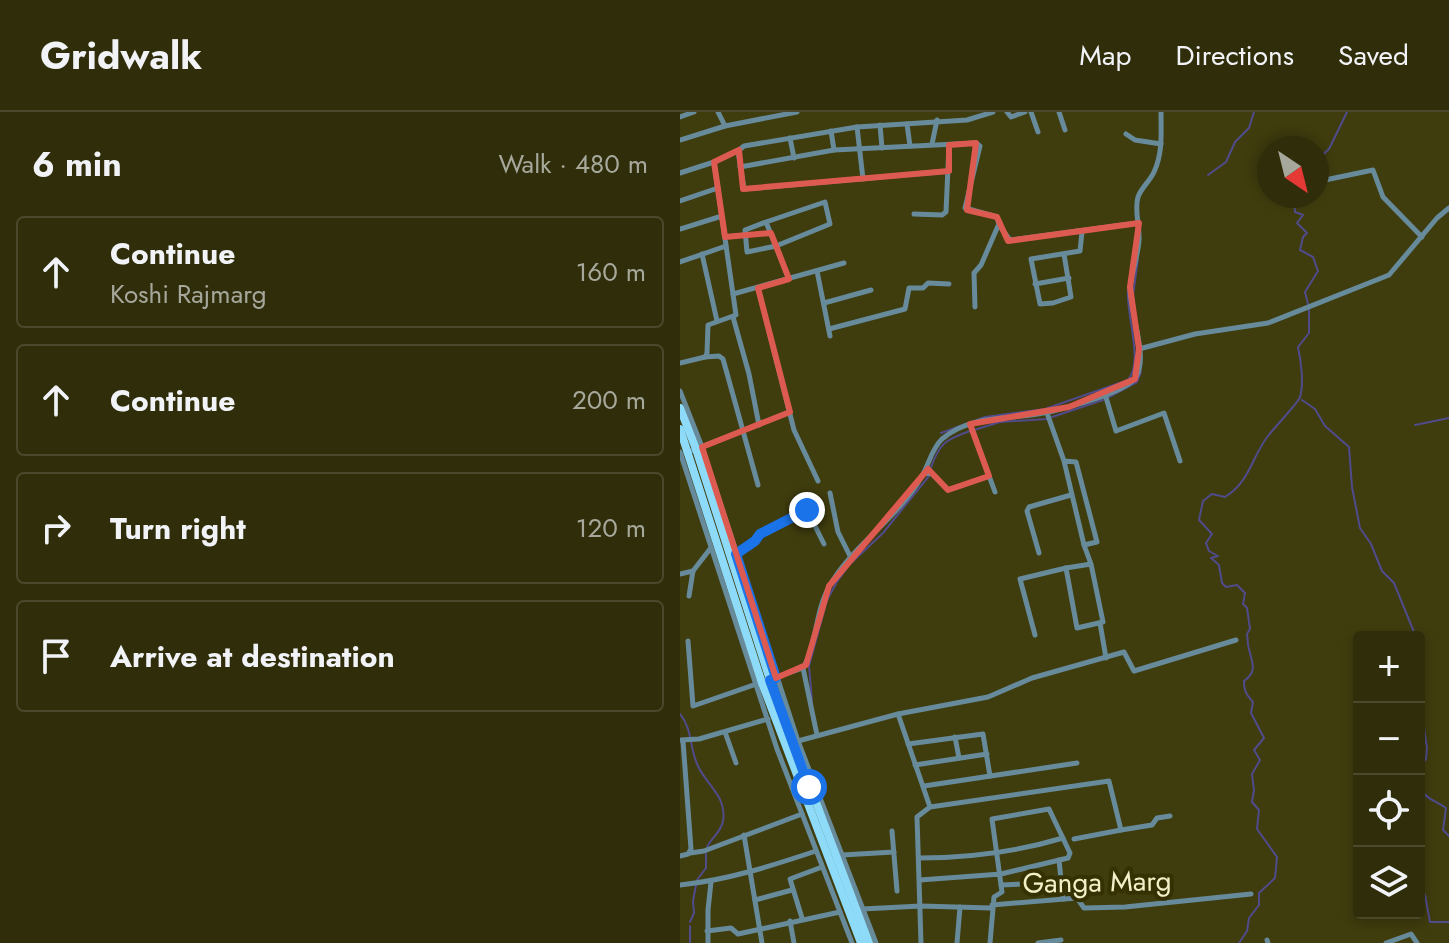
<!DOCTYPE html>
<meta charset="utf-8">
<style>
:root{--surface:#2f2d0a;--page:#373513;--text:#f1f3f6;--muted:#a7a89c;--line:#4a492b}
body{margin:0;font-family:Jost,sans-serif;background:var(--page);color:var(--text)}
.controls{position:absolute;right:24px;bottom:24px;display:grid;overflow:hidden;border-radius:8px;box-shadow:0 4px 12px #0003}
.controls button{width:72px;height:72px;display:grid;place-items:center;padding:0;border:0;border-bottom:2px solid var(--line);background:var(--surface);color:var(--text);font:40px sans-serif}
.compass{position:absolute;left:577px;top:24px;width:72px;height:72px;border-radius:50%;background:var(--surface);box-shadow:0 4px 12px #0003;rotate:145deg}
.stop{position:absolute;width:24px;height:24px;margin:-18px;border:6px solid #1a73e8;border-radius:50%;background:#fff}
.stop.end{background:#1a73e8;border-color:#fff;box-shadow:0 2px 8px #0008}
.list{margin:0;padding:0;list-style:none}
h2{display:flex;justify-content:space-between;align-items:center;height:104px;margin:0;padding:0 32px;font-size:34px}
h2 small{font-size:26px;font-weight:400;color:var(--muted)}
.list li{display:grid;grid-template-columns:52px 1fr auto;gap:24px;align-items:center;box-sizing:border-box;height:112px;margin:0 16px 16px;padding:0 16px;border:2px solid var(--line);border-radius:8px}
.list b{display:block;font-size:30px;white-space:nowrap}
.list p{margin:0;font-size:26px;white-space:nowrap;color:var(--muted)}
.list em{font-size:26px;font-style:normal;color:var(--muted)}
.icon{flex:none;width:44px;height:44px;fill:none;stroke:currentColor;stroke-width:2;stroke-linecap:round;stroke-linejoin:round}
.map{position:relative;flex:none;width:769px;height:831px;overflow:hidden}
header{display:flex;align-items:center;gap:48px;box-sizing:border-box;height:112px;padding:0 40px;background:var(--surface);border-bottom:2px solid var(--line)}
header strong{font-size:38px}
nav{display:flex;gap:44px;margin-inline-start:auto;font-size:28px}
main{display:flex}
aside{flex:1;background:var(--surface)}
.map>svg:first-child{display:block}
</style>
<header>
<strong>Gridwalk</strong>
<nav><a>Map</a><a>Directions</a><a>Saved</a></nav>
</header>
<main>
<aside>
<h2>6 min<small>Walk · 480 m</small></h2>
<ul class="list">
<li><svg class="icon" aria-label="ahead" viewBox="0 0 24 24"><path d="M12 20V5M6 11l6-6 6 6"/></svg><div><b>Continue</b><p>Koshi Rajmarg</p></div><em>160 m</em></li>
<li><svg class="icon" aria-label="ahead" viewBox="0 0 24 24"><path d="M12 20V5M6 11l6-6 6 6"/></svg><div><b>Continue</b></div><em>200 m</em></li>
<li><svg class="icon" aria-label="right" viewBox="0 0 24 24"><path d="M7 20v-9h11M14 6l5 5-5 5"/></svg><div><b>Turn right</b></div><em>120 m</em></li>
<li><svg class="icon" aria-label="arrive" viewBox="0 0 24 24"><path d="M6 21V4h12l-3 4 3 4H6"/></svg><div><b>Arrive at destination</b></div></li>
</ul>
</aside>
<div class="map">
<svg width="769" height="831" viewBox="0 0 769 831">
<rect width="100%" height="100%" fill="#3f3c0e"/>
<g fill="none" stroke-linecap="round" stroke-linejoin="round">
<g stroke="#504b8b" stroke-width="2">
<path d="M637,48L649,37L667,0"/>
<path d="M528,63L546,50L555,30L569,16L574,0"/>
<path d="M451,156L454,142"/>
<path d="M455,200L453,183L458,147"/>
<path d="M429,285L457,270L461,260"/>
<path d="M622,288L635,297L645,314L669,335L672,375L680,416L691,432L702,459L714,471L736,525"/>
<path d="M372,305L423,288"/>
<path d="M735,313L769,306"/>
<path d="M294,318L320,310L367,307"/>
<path d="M261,321L305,305L365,297L448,268C464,250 446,203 448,179"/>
<path d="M250,358C259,332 264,328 290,319"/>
<path d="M739,544L744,574L741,596L747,636L746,647L740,656C742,663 740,672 742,678C744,686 760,691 766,696L763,718L769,724"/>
<path d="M132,589L129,554L147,488L157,470L169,453L203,421L249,364"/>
<path d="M0,602C13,618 9,636 18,654C27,674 47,684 43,709C41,720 32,725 27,735"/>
<path d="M17,768L26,756V742"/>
<path d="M739,774L745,783L750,810H769"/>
<path d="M10,810L14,801L13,789L16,773"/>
<path d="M10,814V831"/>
<path d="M559,831L567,819L569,806L579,793V781L595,766L597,745L577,717L579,698L572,690L574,678L572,662L580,648L574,638L584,626L571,601L573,590C567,583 564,580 564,569C578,559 572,551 569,537C567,532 568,527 567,522L570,517L567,496L563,492L565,481L557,473L546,475L542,471L539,453L531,446L538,444L529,439L526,431L532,422L519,408L523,389L532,382L545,385C570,370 572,344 588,324C593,317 619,290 620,285C624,272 621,248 618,235L629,221V196L625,180L638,159L633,145L620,138L623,125L627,121L617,111L623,103L615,100L614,84"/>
</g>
<g stroke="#678b9a" stroke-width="5">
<path d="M38,0L45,14"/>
<path d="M327,0L331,5L345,0"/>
<path d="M351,0L358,20"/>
<path d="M379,0L385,18"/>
<path d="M0,5L14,0"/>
<path d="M227,12L230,34"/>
<path d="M200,13L202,36"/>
<path d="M177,15L183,67"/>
<path d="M151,19L154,38"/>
<path d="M446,22L455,28L481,32"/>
<path d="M110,26L114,46"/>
<path d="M0,28L45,14L117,0"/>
<path d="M252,32L257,8"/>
<path d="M60,55L154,38L296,31L300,34L285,96L317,105L319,113L330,128L458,111"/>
<path d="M269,59L64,77L58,39L64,34L177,15L287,8L313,0"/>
<path d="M0,61L34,50L59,38"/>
<path d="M645,68L693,58L703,85L742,125"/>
<path d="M0,89L38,76"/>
<path d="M234,102L262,103L266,100L269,33"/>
<path d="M86,110L65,118L67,140L96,134L150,112L145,90L86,110L109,167"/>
<path d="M0,117L42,104"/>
<path d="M45,125L65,123"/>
<path d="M22,142L37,209"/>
<path d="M384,142L391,185L373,191L360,192L351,147L400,139L402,120"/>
<path d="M0,150L46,134"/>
<path d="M137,159L150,224"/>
<path d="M355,172L389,166"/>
<path d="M78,176L114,318L138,369"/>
<path d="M53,182L164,151"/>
<path d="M144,191L191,178"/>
<path d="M295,195L294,161L301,153L318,114"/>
<path d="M53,205L69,262L79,313"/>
<path d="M149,217L225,197L229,176H243L248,171L269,172"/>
<path d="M459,237L515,222L588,211L709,163L757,106L769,96"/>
<path d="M25,245L39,244L43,247L78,373"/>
<path d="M0,251L25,245L27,241L28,213L56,203L34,50"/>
<path d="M0,279L22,335L118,629L196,831"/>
<path d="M425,282L436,319L484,301L500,349"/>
<path d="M367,301L384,349L396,350L417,430L404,433L384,349"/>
<path d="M290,312L315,380"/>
<path d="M0,340L97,637L172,831"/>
<path d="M6,341L110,300"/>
<path d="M244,361L252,362L268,378L309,364"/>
<path d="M150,381L158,420L171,446"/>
<path d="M404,433L411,452L423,510L397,516L386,456L411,452"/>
<path d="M359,441L347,399L349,395L391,383"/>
<path d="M56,442L75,429L80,422L127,398L144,432"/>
<path d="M0,462L13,459L30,437"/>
<path d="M9,484L13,459"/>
<path d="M420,511L426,546"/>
<path d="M355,523L340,467L386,456"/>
<path d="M8,529L13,594L123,556C137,532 135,500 149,475C172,433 218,407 242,364C249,352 252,336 262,327C294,300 336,309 373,299C391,294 446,281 456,265C469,244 449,200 450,175C452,160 458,144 459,128C460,115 454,98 458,85C461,76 470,69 474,60C483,41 481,20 481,0"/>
<path d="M123,556L137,623"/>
<path d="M218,602L250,695"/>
<path d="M45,620L56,651"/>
<path d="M275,625L279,646"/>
<path d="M1,628L19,627L88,607"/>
<path d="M118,629L218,602L308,585L352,566L444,540L454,559L556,528"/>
<path d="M228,632L303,622L310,664"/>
<path d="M235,653L307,642"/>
<path d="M244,674L397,651"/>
<path d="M441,718L472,713L477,706L490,704"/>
<path d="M212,719L217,779"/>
<path d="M64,723L82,831"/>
<path d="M10,741L24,739L122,702"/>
<path d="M162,743L214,740"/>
<path d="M0,744L8,742L11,737L3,629"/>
<path d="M239,746C288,746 336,740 383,726"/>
<path d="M379,748L383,787"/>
<path d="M240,768L321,762L388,746L390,741L369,697L312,707L322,780L314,785L310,831"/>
<path d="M0,773C48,768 91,754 136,739"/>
<path d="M321,773L381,770"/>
<path d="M75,788L112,778"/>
<path d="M312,793L397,786L404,796L445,795L571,782"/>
<path d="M182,797L241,794L311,796"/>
<path d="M122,806L110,767L142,755"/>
<path d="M110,809L114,831"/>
<path d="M27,819L51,816L58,822L160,800"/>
<path d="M587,828L588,831"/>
<path d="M28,831V798L31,770"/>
<path d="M241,831L237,705L250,695L429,669L441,718L394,727"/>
<path d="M277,831L280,795"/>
<path d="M358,831L381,828"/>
<path d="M706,831L731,822L737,831"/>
</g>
<g stroke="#8edbf9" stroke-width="8">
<path d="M0,296L16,337L91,571L189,831"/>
<path d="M0,317L82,571L181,831"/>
</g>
</g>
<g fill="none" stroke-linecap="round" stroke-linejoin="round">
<path stroke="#1a73e8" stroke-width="10" d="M127,398L80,422L75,429L56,442L96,566L90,568L129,675"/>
</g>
<path fill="none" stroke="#dd5a50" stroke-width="6" stroke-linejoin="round" d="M296,31L287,98L317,105L328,129L459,111L450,175L459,237L455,267L389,295L290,312L309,364L268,378L248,357L149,474L126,553L96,566L22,335L110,300L78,176L109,167L91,121L45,125L34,50L59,38L63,77L269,59V33Z"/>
<g text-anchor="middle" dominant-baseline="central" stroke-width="8" stroke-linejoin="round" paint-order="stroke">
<g font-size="28" fill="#f2f0c8" stroke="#353102">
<text transform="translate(417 770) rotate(-1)">Ganga Marg</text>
</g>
</g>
</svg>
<div class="controls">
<button>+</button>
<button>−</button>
<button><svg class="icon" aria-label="locate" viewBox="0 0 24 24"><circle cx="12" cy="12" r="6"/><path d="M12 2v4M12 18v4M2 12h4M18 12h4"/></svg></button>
<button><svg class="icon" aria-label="layers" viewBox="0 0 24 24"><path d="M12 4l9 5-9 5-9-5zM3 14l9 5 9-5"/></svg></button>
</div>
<svg class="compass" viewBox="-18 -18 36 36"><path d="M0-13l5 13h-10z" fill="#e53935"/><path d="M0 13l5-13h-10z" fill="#a7a89c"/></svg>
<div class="stop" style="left:129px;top:675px"></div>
<div class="stop end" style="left:127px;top:398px"></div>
</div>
</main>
